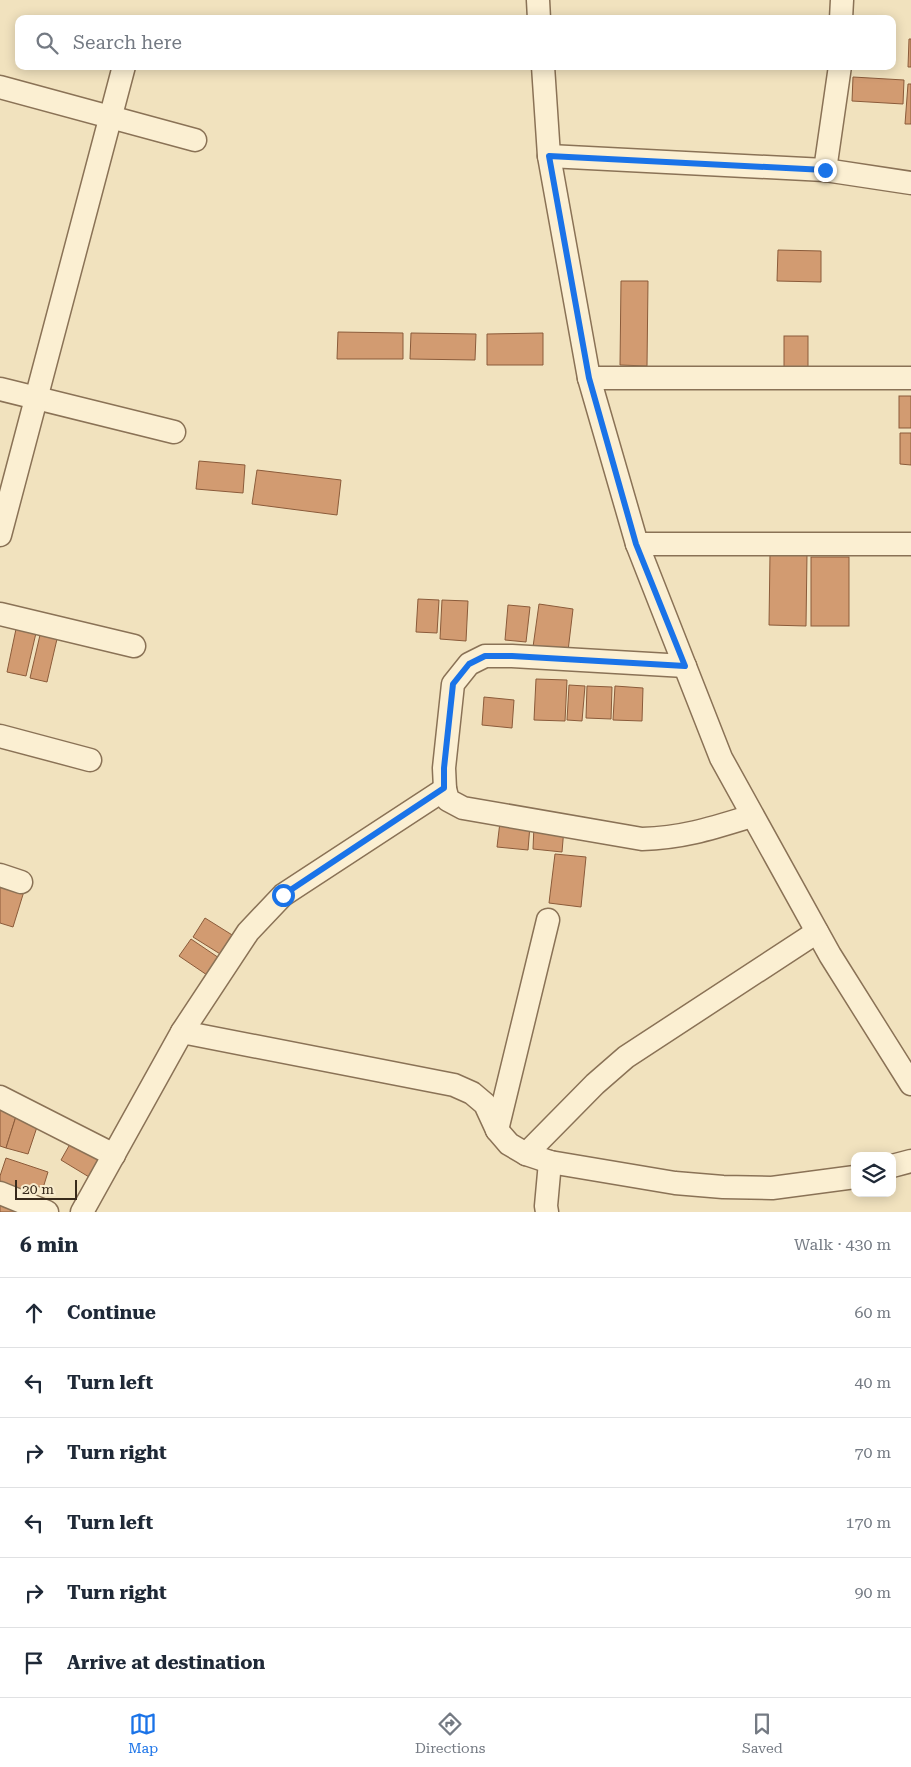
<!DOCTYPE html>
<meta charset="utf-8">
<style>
:root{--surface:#fff;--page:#f2f2f3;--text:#1f2937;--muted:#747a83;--line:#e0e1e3;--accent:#1a73e8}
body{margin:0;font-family:"Roboto Serif",serif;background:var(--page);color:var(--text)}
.controls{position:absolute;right:15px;bottom:15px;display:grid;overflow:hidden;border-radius:10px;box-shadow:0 2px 12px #0003}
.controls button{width:45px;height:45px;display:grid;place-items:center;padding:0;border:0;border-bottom:1px solid var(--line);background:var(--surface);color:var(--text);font:25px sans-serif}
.scale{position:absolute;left:15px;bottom:12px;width:62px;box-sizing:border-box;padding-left:5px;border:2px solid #382a1b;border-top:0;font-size:14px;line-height:18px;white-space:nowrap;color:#382a1b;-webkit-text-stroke:4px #f8ecce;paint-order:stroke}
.stop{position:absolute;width:15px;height:15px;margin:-11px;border:4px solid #1a73e8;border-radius:50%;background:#fff}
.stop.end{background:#1a73e8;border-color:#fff;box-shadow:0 1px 5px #0008}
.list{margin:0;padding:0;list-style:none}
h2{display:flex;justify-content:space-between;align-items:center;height:65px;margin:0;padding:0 20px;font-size:21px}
h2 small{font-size:16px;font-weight:400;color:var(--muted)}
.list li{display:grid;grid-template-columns:32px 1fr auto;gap:15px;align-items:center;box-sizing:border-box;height:70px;padding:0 20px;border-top:1px solid var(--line)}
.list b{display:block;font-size:19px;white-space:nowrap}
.list em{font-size:16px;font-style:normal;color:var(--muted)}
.icon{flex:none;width:28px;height:28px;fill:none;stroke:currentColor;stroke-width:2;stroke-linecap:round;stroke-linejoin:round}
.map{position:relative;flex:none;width:911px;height:1212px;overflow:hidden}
.search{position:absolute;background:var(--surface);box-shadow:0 2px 12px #0003;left:15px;right:15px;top:15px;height:55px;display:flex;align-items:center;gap:12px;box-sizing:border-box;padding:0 18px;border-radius:10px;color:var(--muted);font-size:19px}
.sheet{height:485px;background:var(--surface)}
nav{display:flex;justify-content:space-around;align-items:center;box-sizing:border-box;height:70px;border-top:1px solid var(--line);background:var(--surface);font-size:14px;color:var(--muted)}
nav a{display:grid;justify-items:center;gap:2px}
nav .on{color:var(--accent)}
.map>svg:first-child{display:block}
</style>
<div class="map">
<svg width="911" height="1212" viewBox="0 0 911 1212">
<rect width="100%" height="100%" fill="#f1e2be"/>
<g fill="#d29b71" stroke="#8b5b3a">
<path d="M909,39H911V67H908Z"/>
<path d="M853,77L904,80L903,104L852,101Z"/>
<path d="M908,84H911V124H905Z"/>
<path d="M778,250L821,251V282L777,281Z"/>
<path d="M621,281H648L647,366L620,365Z"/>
<path d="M338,332L403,333V359H337Z"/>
<path d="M411,333L476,334L475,360L410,359Z"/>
<path d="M543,333V365H487V334Z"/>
<rect x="784" y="336" width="24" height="36"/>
<rect x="899" y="396" width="12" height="32"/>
<path d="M900,433H911V465L900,464Z"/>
<path d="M199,461L245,465L243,493L196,489Z"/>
<path d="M257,470L341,480L337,515L252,504Z"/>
<path d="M770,554H807L806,626L769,625Z"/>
<rect x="811" y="557" width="38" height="69"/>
<path d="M418,599L439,600L437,633L416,632Z"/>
<path d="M442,600L468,601L466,641L440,639Z"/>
<path d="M539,604L573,609L568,651L533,647Z"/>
<path d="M508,605L530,607L526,642L505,640Z"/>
<path d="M16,629L36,633L26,676L7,672Z"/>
<path d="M40,635L57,639L47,682L30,678Z"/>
<path d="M536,679L567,680L565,721L534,720Z"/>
<path d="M569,685L585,686L582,721L567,720Z"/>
<path d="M587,686L612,687L611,719L586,718Z"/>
<path d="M615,686L643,688L642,721L613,720Z"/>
<path d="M484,697L514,700L512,728L482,725Z"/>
<path d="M500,822L530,825L528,850L497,847Z"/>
<path d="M534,826L564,828L562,852L533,849Z"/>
<path d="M555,854L586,857L581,907L549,903Z"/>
<path d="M2,881L25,888L13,927L0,923V888Z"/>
<path d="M205,918L237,938L225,957L193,937Z"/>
<path d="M191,939L222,960L210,977L179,956Z"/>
<path d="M0,1108L17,1113L6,1148L0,1146Z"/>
<path d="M17,1113L39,1121L28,1154L6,1148Z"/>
<path d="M74,1137L108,1157L94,1180L61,1160Z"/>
<path d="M6,1158L48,1172L43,1188L33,1185L30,1194L0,1185V1176Z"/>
<path d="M0,1204L21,1212H0Z"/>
</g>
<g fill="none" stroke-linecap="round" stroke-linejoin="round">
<g stroke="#8a7256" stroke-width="25">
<g id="street">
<path d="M538,0L539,19"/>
<path d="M841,19L842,0"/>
<path d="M543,66L549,156L589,378L637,544L721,758L830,955L911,1084"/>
<path d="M0,87L195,140"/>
<path d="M549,156L825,170L911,183"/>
<path d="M825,170L840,66"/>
<path d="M589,378H911"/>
<path d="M0,389L174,432"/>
<path d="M0,535L124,66"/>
<path d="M637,544H911"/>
<path d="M0,614L134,646"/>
<path d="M685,666L512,656H485L469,664L453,684L444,768L445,789L448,800L463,808L642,839C683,838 713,828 752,816"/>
<path d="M0,736L90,760"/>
<path d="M0,875L21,882"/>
<path d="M182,1032L248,932L283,895L445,789"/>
<path d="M0,1097L114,1155"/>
<path d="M497,1130L548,920"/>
<path d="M526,1154L595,1084L626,1057L817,932"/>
<path d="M892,1166L911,1161"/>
<path d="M0,1193L47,1212"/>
<path d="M82,1212L182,1032L454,1085L472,1093L485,1104L497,1130L509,1144L526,1154L550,1162L675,1183L723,1187L772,1188L855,1177"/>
<path d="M547,1212L546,1206L550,1162"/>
</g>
</g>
<use href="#street" stroke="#fbefd2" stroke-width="22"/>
</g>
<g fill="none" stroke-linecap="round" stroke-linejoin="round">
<path stroke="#1a73e8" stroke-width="6" d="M283,895L444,788V768L453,684L469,664L485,656H512L685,666L636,544L589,378L549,156L825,170"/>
</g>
</svg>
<div class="controls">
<button><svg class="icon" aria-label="layers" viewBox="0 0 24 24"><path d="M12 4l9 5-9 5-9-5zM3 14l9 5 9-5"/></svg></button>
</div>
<div class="scale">20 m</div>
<div class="stop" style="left:283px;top:895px"></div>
<div class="stop end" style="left:825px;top:170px"></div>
<div class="search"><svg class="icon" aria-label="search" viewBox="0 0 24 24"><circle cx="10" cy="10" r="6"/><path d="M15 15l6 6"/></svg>Search here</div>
</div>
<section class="sheet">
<h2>6 min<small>Walk · 430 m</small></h2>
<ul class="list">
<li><svg class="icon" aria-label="ahead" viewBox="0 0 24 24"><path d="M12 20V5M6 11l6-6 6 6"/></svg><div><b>Continue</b></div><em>60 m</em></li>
<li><svg class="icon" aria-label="left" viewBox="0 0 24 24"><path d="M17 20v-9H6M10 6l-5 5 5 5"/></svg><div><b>Turn left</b></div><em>40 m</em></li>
<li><svg class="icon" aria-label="right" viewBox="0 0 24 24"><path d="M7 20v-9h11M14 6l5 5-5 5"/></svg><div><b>Turn right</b></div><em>70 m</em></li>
<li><svg class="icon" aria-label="left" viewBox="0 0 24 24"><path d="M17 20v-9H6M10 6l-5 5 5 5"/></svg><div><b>Turn left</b></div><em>170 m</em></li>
<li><svg class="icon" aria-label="right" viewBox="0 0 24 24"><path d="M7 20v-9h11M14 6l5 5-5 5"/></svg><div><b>Turn right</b></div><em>90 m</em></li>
<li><svg class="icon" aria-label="arrive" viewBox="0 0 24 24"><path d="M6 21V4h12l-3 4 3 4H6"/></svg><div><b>Arrive at destination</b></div></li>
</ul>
</section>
<nav>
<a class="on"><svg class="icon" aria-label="map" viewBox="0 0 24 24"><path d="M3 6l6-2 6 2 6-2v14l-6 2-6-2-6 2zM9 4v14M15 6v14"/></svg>Map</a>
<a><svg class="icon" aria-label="directions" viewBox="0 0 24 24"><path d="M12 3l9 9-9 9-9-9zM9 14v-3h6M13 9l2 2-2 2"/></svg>Directions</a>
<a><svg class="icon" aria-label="saved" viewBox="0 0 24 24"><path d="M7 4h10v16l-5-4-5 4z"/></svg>Saved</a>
</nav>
